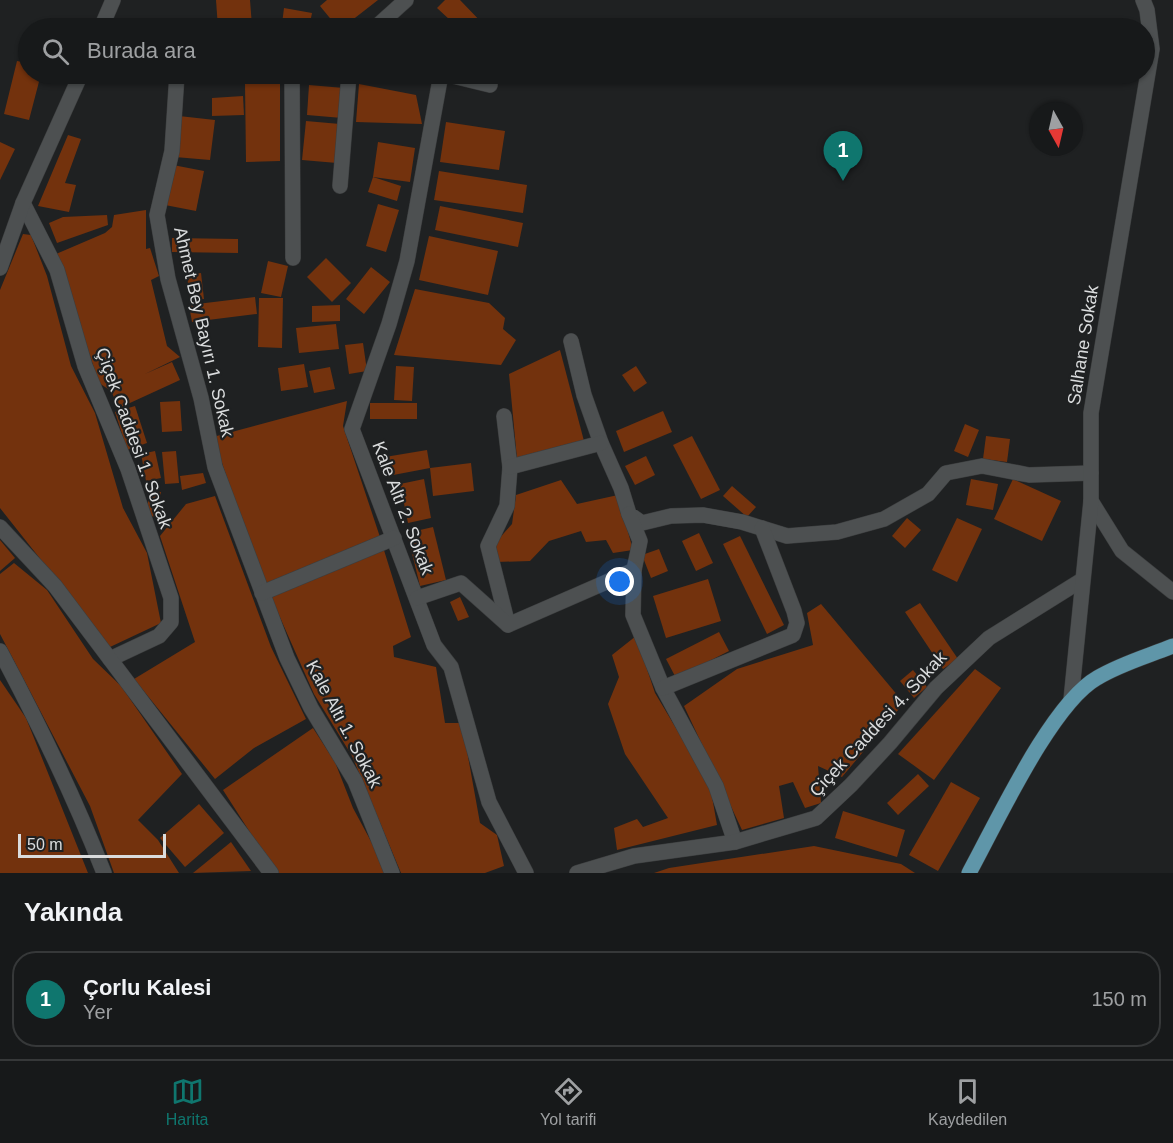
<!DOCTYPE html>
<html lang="tr">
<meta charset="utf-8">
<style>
:root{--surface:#17191a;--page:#202223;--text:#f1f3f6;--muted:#9ea0a2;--line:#363839;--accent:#0f766e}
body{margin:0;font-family:Arial,sans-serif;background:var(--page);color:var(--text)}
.compass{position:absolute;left:1029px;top:102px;width:54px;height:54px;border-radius:50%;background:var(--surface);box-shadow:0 2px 4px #0004;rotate:172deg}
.scale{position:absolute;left:18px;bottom:15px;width:148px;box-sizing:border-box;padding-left:6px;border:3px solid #dadcdd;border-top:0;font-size:16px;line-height:21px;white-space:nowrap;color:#dadcdd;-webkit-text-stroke:4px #1f2122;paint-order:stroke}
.you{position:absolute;left:620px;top:582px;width:21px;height:21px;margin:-15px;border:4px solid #fff;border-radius:50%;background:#1a73e8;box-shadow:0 0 0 9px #1a73e833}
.badge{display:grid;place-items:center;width:39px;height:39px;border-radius:50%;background:var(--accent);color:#fff;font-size:20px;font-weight:700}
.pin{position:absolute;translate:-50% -50px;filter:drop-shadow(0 2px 3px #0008)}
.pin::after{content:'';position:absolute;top:32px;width:21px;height:18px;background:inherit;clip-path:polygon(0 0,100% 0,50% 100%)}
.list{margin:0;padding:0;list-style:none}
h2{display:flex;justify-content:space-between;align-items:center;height:78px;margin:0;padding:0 24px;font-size:26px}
h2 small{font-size:20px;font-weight:400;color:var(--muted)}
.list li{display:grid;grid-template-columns:39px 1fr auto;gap:18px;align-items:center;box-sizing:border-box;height:96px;margin:0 12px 12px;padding:0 12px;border:2px solid var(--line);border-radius:24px}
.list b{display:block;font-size:22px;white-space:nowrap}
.list p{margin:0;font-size:20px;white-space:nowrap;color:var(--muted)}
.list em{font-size:20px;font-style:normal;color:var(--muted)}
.icon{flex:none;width:33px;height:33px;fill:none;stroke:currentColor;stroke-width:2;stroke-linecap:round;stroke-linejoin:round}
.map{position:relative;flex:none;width:1173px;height:873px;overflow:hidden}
.search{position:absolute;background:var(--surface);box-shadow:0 2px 4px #0004;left:18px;right:18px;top:18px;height:66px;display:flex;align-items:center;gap:15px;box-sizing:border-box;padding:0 21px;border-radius:33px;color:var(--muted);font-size:22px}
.sheet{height:186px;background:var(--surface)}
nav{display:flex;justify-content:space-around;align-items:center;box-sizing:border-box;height:84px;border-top:2px solid var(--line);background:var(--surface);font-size:16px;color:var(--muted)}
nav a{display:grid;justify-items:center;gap:3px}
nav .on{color:var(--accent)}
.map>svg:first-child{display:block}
</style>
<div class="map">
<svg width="1173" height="873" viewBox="0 0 1173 873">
<rect width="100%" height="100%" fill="#1f2122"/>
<g fill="#73320d">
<path d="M216,0H250L252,26L218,28Z"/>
<path d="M327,0H378L342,28H338L320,6Z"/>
<path d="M445,0H460L486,27L441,28L450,20L437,8Z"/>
<path d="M284,8L312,13L309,28L282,24Z"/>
<path d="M17,61L28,63V74H41L29,120L4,114Z"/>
<rect x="259" y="74" width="19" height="8"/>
<path d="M333,74H346L345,82L332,81Z"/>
<path d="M245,83L280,84V161L246,162Z"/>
<path d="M359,84L416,95L422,124L356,122Z"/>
<path d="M309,85L344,88L342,118L307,115Z"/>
<path d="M243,96L244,115L212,116V98Z"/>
<path d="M179,116L215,120L210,160L175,157Z"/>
<path d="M306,121L340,124L337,163L302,160Z"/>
<path d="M446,122L505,131L499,170L440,162Z"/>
<path d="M68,135L81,139L65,183L76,185L69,212L38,206Z"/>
<path d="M0,142L15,149L0,180Z"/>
<path d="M378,142L415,148L410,182L373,177Z"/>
<path d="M173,165L204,171L196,211L165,205Z"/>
<path d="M439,171L527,185L523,213L434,200Z"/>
<path d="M373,177L401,186L397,201L368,192Z"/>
<path d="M378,204L399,210L386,252L366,246Z"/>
<path d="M440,206L523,223L518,247L435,230Z"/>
<path d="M146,210V249L150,248L159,276L151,280L167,346L180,357L145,374L172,362L180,380L119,408L111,391L99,383L56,254L105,233L112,227L114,215Z"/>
<path d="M107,215L108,225L57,243L49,223L63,217Z"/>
<path d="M23,234L31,235L47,276L71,366L95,413L123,508L147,553L161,623L110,647L0,508V290Z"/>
<path d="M429,236L498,251L488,295L419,280Z"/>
<path d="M172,238L238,239V253L172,252Z"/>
<path d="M326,258L351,283L332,302L307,277Z"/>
<path d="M268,261L288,266L281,297L261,293Z"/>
<path d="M371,267L390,282L364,314L346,299Z"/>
<path d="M201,273L204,299L190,300L187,275Z"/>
<path d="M415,289L489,303L505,318L503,329L516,340L501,365L394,355Z"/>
<path d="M255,297L257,314L192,322L189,305Z"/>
<path d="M259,298H283L282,348L258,347Z"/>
<path d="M340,305V321L312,322V306Z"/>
<path d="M336,324L339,349L299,353L296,328Z"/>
<path d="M363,343L367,371L349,374L345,345Z"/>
<path d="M560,350L584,441L517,459L509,374Z"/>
<path d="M304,364L308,387L281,391L278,368Z"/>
<path d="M396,366L414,367L412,401L394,400Z"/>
<path d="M636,366L647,383L634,392L622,375Z"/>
<path d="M330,367L335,389L314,393L309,371Z"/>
<path d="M180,401L182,431L162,432L160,402Z"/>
<path d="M347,401L343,426L380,537L264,585L213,437Z"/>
<rect x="370" y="403" width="47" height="16"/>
<path d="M135,406L147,443L127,450L115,412Z"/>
<path d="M663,411L672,432L624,452L616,431Z"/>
<path d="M965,424L979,430L968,457L954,451Z"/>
<path d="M692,436L720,490L701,499L673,445Z"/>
<path d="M986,436L1010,439L1007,462L983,459Z"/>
<path d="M427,450L430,468L388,476L385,457Z"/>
<path d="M155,451L161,478L146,481L141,454Z"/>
<path d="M176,451L179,483L165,484L162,452Z"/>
<path d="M646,456L655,475L635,485L625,466Z"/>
<path d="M471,463L474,491L433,496L430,468Z"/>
<path d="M203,473L206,483L182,490L180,476Z"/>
<path d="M424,479L431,518L408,523L400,484Z"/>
<path d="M971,479L998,484L993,510L966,505Z"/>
<path d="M1013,479L1061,501L1042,541L994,519Z"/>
<path d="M561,480L577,504L618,495L633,550L613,553L606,540L586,542L581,531L549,541L530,561L496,562V542L512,524L516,495Z"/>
<path d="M732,486L756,507L747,517L723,496Z"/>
<path d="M148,491L161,492L160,517L148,516Z"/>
<path d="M215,496L271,647L306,719L254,748L215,779L134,679L195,642L160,536L186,504Z"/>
<path d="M907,518L921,530L905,548L892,536Z"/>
<path d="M957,518L982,529L957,582L932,570Z"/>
<path d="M433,527L446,580L420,586L407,533Z"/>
<path d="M699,533L713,563L696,571L682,541Z"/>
<path d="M740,536L784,625L767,634L723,544Z"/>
<path d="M0,540L15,558L0,571Z"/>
<path d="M383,547L411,637L393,646L394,657L436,667L445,723H462L480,823L497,835L504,866L485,873H401L352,756L314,694L270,595Z"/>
<path d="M659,549L668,571L651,578L642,555Z"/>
<path d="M14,563L47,590L93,659L121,686L182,774L138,820L158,840L179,873H114L90,806L0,634V574Z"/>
<path d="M708,579L721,621L666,638L653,596Z"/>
<path d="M460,597L469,617L458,621L450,602Z"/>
<path d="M920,603L958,659L943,669L905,612Z"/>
<path d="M821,604L904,703L842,777L818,766L821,803L805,808L793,782L779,786L784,818L742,830L684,706L737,669L813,645L807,613Z"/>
<path d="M719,632L729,651L676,678L666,659Z"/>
<path d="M636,636L655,693L710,785L717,825L617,850L614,828L637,819L643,827L668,818L625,754L608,704L619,677L612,655Z"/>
<path d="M975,669L1001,688L934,780L898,754Z"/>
<path d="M913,670L927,687L914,698L900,681Z"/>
<path d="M0,680L26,718L88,873H0Z"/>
<path d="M313,728L335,762L353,808L380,858L384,873H276L223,790Z"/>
<path d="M918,774L929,786L898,815L887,803Z"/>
<path d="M951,782L980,798L938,871L909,855Z"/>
<path d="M199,804L224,833L185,867L160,838Z"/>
<path d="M843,811L905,830L897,857L835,838Z"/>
<path d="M231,842L251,871L193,873Z"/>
<path d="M814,846L901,864L915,873H654L669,868Z"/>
</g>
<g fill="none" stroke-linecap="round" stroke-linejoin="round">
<g stroke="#3b3d3e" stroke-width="16">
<g id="minor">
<path d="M101,28L113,0"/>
<path d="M375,28L406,0"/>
<path d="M177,74L172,151L157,215L168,279L201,398L215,467L287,658L311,708L355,781L392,873"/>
<path d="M292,74L293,258"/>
<path d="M441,74L407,261L389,324L352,429L434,645L451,667L489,802L526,873"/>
<path d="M445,74L490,85"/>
<path d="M340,186L349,74"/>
<path d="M23,203L57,270L85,366L128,469L171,598V622L159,636L110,659"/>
<path d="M0,268L23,203L81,74"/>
<path d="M571,341L584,395L601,443L621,488L629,514L642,523L671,516L703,515L742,522L787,536L837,532L884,519L928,494L946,473L982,466L1029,475L1091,473"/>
<path d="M504,416L510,467L507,506L488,546L508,625"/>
<path d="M510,467L601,443"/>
<path d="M629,514L640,541L634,570L633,615L663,688L716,786L735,842"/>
<path d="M0,527L55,586L271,873"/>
<path d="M262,593L394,538"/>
<path d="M417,598L461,583L508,625L634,570"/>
<path d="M0,651C39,724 74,796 104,873"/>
<path d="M663,688L793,635L797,623L794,611L762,528"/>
<path d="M577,873L634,856L735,842L816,818L851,785L890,743L936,688L989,638L1082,580"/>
</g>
</g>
<g stroke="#3b3d3e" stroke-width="16">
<g id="tertiary">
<path d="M1091,501L1122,551L1173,592"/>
<path d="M1071,700L1091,501V413L1152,49L1147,10L1143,0"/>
</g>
</g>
<g stroke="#3b3d3e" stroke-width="16">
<path id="primary" d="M969,873C996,824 1051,704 1097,678C1120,664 1148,656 1173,646"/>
</g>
<use href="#minor" stroke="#4d5051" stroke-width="15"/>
<use href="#tertiary" stroke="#4d5051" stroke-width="15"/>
<use href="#primary" stroke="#5f96a9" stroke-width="15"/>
</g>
<g text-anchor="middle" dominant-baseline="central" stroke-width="4.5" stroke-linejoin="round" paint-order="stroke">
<g font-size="18" fill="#dadcdd" stroke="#1f2122">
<text transform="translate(204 332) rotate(77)">Ahmet Bey Bayırı 1. Sokak</text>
<text transform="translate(1083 345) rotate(-81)">Salhane Sokak</text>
<text transform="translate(134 438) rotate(70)">Çiçek Caddesi 1. Sokak</text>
<text transform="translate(403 508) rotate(69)">Kale Altı 2. Sokak</text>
<text transform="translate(344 724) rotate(62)">Kale Altı 1. Sokak</text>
<text transform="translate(878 724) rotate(-47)">Çiçek Caddesi 4. Sokak</text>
</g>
</g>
</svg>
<svg class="compass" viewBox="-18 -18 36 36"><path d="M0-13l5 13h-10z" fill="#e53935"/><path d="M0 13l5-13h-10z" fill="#9ea0a2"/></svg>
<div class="scale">50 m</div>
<div class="you"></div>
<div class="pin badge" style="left:843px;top:181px">1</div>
<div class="search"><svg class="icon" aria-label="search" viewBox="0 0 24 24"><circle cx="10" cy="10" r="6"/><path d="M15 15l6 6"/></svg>Burada ara</div>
</div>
<section class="sheet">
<h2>Yakında<small></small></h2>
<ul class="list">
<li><span class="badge">1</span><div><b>Çorlu Kalesi</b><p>Yer</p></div><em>150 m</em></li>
</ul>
</section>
<nav>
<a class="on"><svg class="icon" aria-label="map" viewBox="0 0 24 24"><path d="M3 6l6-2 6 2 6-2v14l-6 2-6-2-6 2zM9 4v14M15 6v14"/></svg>Harita</a>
<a><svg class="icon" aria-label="directions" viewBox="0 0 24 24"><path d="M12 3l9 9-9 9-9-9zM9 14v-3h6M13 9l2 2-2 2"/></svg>Yol tarifi</a>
<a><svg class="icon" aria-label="saved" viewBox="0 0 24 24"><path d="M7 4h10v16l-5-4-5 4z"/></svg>Kaydedilen</a>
</nav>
